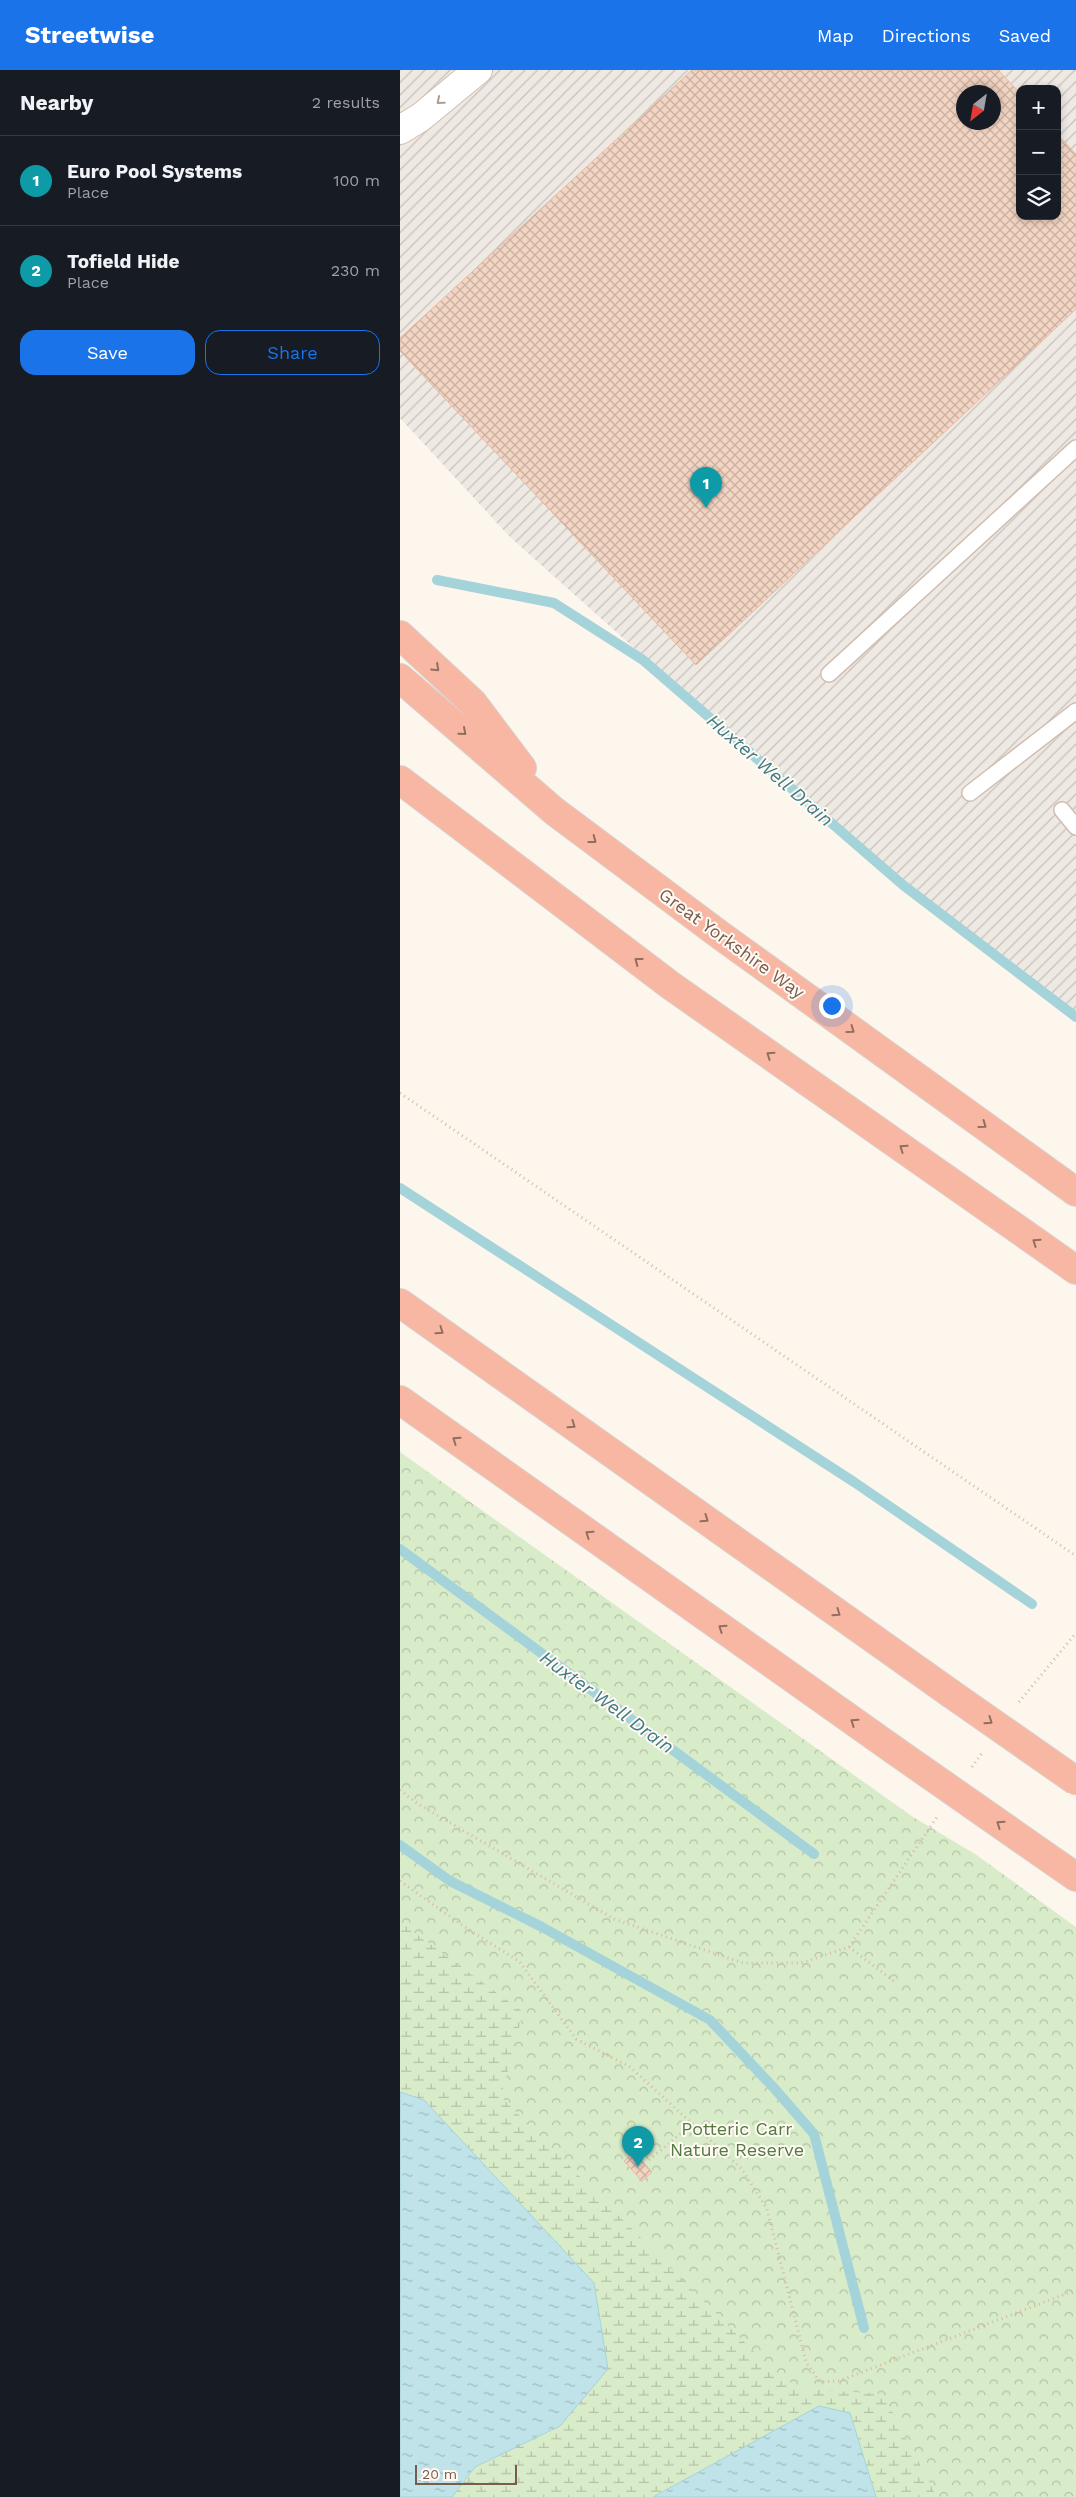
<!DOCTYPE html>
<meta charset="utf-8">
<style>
:root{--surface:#171b24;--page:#242831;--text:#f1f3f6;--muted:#9ea1a6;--line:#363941;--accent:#1a73e8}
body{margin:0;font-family:"Work Sans",sans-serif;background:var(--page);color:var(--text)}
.controls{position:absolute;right:15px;top:15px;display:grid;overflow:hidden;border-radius:10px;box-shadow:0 2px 8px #0003}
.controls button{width:45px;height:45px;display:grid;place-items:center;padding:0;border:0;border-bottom:1px solid var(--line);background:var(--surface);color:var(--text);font:25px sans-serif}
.compass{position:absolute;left:556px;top:15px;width:45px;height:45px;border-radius:50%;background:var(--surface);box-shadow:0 2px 8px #0003;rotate:211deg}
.scale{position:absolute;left:15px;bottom:12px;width:102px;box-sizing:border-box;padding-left:5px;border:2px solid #7a5c4d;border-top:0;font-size:14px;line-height:18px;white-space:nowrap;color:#7a5c4d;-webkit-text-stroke:4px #fffaf3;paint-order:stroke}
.you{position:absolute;left:431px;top:935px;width:18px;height:18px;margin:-12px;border:4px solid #fff;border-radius:50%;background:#1a73e8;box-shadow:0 0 0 8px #1a73e833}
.badge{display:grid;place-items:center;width:32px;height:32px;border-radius:50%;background:var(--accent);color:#fff;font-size:16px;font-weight:700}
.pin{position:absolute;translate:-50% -41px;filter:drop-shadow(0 1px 2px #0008)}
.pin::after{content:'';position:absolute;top:26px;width:18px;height:15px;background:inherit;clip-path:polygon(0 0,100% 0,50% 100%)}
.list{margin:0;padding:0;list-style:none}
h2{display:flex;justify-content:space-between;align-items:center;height:65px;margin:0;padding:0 20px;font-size:21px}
h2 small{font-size:16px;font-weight:400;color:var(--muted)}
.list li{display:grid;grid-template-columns:32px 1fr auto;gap:15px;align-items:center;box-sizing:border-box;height:90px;padding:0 20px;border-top:1px solid var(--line)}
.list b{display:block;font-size:19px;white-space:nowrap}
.list p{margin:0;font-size:16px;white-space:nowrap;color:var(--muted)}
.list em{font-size:16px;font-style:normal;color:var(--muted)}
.actions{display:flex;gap:10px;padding:15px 20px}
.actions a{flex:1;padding:11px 0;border:1px solid var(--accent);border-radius:15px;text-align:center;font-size:18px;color:var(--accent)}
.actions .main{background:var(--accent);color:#fff}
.icon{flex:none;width:28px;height:28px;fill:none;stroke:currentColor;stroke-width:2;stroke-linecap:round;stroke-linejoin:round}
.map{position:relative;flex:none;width:676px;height:2427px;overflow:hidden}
header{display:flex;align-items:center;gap:30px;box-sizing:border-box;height:70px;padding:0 25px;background:var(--accent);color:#fff}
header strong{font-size:24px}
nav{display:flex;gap:28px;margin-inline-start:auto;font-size:18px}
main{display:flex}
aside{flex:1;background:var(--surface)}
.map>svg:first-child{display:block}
</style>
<header>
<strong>Streetwise</strong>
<nav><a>Map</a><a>Directions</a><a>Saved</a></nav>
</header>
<main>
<aside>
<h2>Nearby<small>2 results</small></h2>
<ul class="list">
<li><span class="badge" style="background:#0f9aa8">1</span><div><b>Euro Pool Systems</b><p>Place</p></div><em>100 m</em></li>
<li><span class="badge" style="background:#0f9aa8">2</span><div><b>Tofield Hide</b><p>Place</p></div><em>230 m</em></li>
</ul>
<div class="actions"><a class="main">Save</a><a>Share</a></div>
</aside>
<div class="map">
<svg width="676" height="2427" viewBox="0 0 676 2427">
<defs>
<pattern id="industrial-furrows" width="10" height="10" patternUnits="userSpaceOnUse" patternTransform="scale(1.25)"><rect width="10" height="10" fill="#efe9e4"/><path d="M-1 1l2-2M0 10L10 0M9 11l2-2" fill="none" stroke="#c7c0bb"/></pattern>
<pattern id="forest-crowns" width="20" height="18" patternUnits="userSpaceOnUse" patternTransform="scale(1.25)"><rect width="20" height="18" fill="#d8ecc9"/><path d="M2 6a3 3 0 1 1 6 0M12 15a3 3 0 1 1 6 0" fill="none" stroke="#b4c2a5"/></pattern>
<pattern id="wetland-marsh" width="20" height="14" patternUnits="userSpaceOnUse" patternTransform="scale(1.25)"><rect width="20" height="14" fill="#d8ecc9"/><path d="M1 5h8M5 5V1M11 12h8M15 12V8" fill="none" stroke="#b4c2a5"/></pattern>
<pattern id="water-ripples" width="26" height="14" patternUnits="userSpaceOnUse" patternTransform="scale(1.25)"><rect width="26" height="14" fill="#bfe3e8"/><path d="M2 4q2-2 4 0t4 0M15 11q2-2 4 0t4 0" fill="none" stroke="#a0bbbe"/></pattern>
<pattern id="building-cross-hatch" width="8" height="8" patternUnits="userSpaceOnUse" patternTransform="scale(1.25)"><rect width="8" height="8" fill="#f3d5c3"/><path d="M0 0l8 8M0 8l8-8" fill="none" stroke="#cab0a1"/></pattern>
</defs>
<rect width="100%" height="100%" fill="#fdf6ec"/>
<path fill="url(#industrial-furrows)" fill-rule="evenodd" d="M0,0H676V946L411,736L110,467L0,348ZM620,19H657V146H620ZM564,22H594V52H564Z"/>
<path fill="url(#forest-crowns)" d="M0,1382L513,1747L575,1784L676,1857V2427H0Z"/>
<path fill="url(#wetland-marsh)" d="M0,1852L123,1942L101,2027L378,2306L404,2319L483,2324L537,2427H0Z"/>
<g fill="url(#water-ripples)" stroke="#a5d3da">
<path d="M0,2022L24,2030L194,2213L208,2299L160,2356L75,2397L52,2427H0Z"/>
<path d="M419,2336L450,2343L476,2427H253Z"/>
</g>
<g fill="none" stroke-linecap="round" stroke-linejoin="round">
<g stroke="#a5d3da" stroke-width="10">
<path d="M37,510L154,533L243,590L503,815L676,947"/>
<path d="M0,1118L454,1412L632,1534"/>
<path d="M0,1479L414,1784"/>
<path d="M0,1775L50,1811L142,1857L310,1950L374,2018L414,2064L464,2258"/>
</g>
</g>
<g fill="url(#building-cross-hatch)" stroke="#e6bba3" fill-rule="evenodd">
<path d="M292,0H598L620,23V146H657V64L676,84V239L296,595L0,281V268ZM564,22H594V52H564Z"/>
<path d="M234,2082L252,2102L242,2111L224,2091Z"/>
</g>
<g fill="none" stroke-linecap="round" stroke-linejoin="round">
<g stroke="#d1beb0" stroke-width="18">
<g id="lane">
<path d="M429,604L676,378"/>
<path d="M570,723L676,641"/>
<path d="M662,740L676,757"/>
</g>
</g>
<g stroke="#d1beb0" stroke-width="30">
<path id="street" d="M0,60L21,47L78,0"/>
</g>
<g stroke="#dad1cd" stroke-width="30">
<g id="highway">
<path d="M0,565L73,633L122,698"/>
<path d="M0,608L154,741L320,865L676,1122"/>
<path d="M0,710L270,915L676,1200"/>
<path d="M0,1233L550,1623"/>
<path d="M0,1330L494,1680"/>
<path d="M640,1782L676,1807"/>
</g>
</g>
<g stroke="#d9b8a5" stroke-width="3" stroke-dasharray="1 4" stroke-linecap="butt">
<path d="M0,1023L676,1486"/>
<path d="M619,1632L676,1563"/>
<path d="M572,1697L582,1683"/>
<path d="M0,1720L18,1734L214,1849L343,1893H401L449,1877L537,1747"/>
<path d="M0,1811L69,1860L119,1891L176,1969L230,1997L342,2099L367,2139L406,2292L420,2312L439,2311L676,2220"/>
<path d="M449,1877L495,1912"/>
<path d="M249,2090L292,2054"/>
</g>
<use href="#lane" stroke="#fff" stroke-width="15"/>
<use href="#street" stroke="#fff" stroke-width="28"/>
<use href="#highway" stroke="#f7b7a3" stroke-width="28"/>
<g stroke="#dad1cd" stroke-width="30" stroke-linecap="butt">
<g id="highway-bridge">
<path d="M550,1623L676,1711"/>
<path d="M494,1680L640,1782"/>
</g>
</g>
<use href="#highway-bridge" stroke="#f7b7a3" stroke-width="28"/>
</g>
<defs><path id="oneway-chevron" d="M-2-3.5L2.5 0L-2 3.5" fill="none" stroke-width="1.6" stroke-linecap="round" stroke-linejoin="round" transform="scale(1.25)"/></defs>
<use stroke="#af9d94" href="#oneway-chevron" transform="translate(40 31) rotate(140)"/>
<g stroke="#936e5e">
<use href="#oneway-chevron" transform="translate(36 598) rotate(43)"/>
<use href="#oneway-chevron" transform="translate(63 662) rotate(41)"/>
<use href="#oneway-chevron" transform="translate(193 770) rotate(37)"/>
<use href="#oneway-chevron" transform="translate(238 891) rotate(-143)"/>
<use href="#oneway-chevron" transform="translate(451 960) rotate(36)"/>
<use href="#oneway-chevron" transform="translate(370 985) rotate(-145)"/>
<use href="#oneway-chevron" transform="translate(583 1055) rotate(36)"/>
<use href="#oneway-chevron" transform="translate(503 1078) rotate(-145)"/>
<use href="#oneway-chevron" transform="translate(636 1172) rotate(-145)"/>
<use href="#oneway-chevron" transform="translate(40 1261) rotate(35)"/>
<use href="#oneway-chevron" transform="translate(172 1355) rotate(35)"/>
<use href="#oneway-chevron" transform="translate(56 1370) rotate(-145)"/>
<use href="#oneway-chevron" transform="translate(305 1449) rotate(35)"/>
<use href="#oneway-chevron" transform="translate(189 1464) rotate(-145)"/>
<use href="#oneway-chevron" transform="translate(437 1543) rotate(35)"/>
<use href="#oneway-chevron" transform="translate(322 1558) rotate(-145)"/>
<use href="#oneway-chevron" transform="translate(589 1651) rotate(35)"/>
<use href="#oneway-chevron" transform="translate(454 1652) rotate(-145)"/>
<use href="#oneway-chevron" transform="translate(600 1754) rotate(-145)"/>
</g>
<g text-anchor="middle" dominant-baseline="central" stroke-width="4" stroke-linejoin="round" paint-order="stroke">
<g font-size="18" fill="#7a5c4d" stroke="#fffaf3">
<text transform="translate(332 873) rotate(36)">Great Yorkshire Way</text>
</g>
<g font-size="18" fill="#537a41" stroke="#fffaf3">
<text x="337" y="2058">Potteric Carr<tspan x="337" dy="21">Nature Reserve</tspan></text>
</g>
<g font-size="19" font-style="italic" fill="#437c86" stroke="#fffaf3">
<text transform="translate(370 700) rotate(41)">Huxter Well Drain</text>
<text transform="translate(207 1632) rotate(36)">Huxter Well Drain</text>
</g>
</g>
</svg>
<div class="controls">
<button>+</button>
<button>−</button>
<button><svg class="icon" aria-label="layers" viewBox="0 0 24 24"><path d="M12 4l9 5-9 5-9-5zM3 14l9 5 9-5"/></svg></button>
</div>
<svg class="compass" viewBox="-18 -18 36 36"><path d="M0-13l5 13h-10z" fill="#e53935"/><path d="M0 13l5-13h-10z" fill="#9ea1a6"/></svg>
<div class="scale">20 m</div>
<div class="you"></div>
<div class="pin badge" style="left:306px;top:438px;background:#0f9aa8">1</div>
<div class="pin badge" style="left:238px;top:2097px;background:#0f9aa8">2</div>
</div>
</main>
